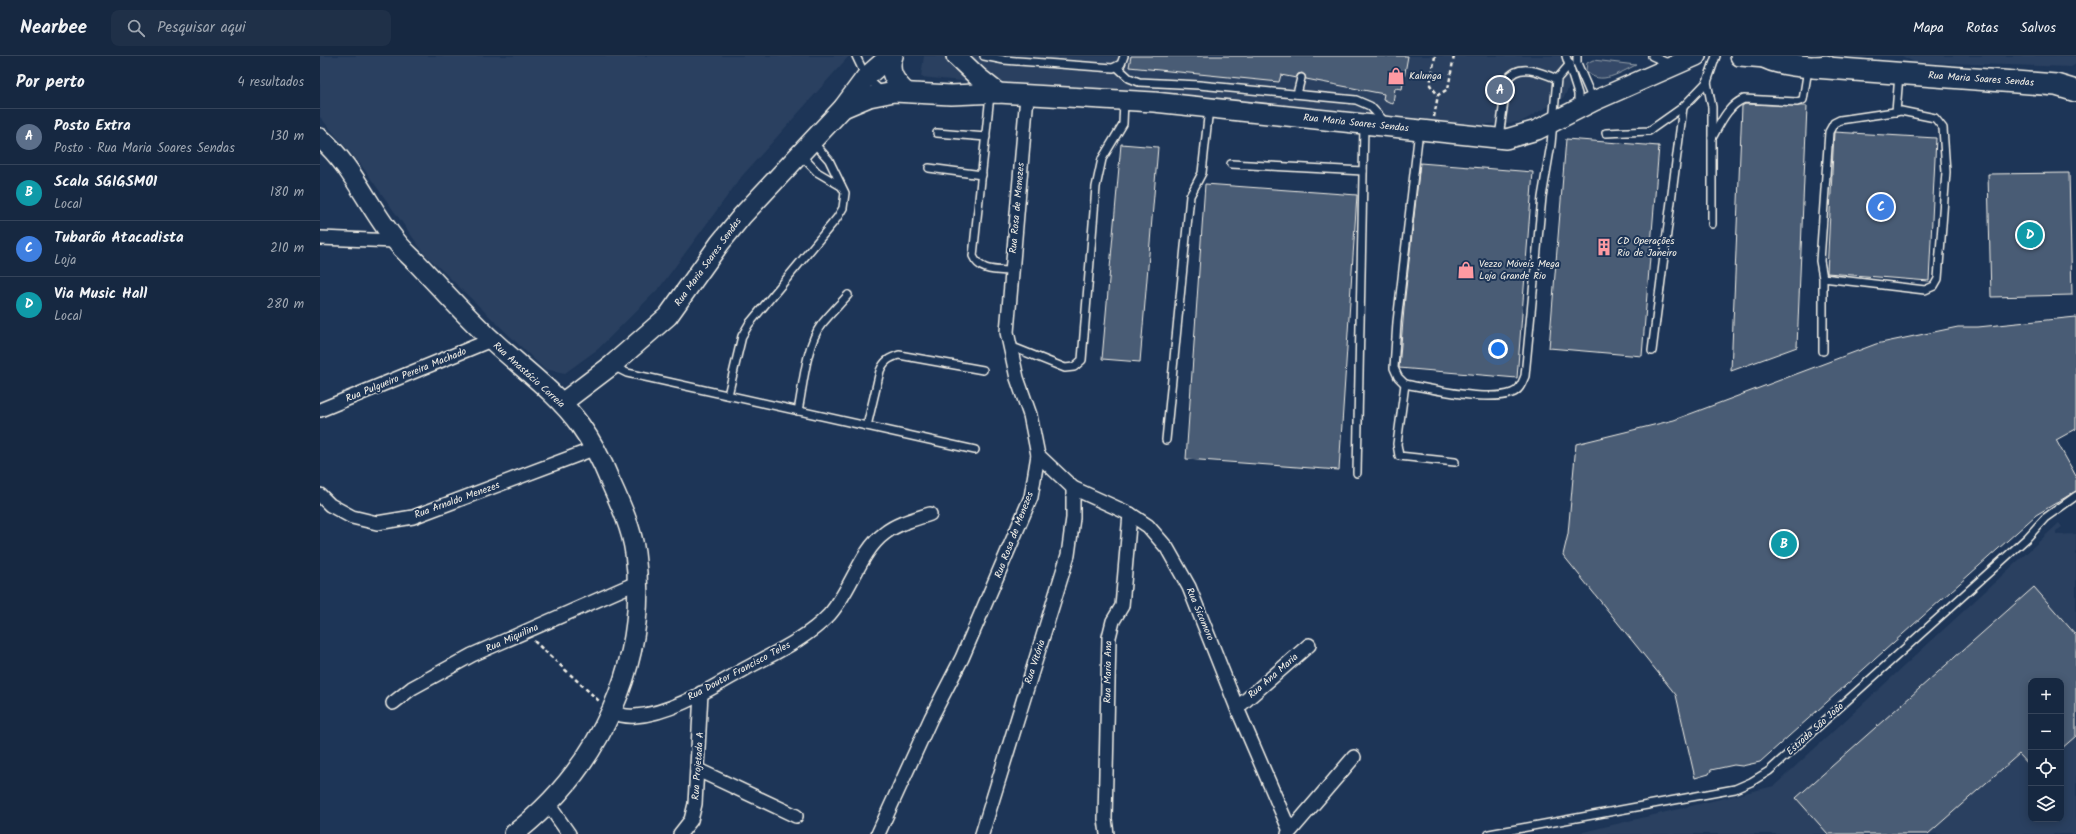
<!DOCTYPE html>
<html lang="pt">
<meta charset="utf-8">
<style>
:root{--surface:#162841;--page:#1f3048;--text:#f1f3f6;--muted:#9ea6b1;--line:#35445a;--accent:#ff9aa2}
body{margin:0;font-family:Kalam,sans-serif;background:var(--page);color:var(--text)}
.controls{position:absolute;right:12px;bottom:12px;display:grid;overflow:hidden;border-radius:8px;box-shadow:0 2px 10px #0003}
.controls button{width:36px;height:36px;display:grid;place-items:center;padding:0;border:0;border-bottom:1px solid var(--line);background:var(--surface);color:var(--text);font:20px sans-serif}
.you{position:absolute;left:1178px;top:293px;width:14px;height:14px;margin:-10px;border:3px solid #fff;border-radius:50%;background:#1a73e8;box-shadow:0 0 0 6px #1a73e833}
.badge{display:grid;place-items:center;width:26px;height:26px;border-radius:50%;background:var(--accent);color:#fff;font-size:13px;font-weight:700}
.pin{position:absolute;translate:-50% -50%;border:2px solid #fff;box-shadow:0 1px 4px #0006}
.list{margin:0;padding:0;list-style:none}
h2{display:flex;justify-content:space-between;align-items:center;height:52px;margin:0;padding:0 16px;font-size:17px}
h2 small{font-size:13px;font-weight:400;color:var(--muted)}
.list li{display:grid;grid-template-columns:26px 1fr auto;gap:12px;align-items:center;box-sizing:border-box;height:56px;padding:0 16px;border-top:1px solid var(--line)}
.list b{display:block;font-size:15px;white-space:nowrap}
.list p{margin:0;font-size:13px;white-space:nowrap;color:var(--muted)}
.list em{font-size:13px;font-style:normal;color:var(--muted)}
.icon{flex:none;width:22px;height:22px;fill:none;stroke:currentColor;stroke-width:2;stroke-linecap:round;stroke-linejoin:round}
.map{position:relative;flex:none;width:1756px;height:778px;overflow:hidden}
header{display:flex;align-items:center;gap:24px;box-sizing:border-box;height:56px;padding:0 20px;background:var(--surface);border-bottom:1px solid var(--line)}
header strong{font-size:19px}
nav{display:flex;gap:22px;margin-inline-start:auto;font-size:14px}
.search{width:280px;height:36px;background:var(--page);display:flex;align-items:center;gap:10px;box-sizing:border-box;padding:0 14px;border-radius:8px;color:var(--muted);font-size:15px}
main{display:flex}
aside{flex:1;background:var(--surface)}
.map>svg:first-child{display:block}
</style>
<header>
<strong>Nearbee</strong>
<div class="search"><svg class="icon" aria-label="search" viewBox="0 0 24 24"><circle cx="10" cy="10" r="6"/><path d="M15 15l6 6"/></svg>Pesquisar aqui</div>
<nav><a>Mapa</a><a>Rotas</a><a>Salvos</a></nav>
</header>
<main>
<aside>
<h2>Por perto<small>4 resultados</small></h2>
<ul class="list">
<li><span class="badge" style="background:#5c6f8a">A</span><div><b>Posto Extra</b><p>Posto · Rua Maria Soares Sendas</p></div><em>130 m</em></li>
<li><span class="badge" style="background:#0f9aa8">B</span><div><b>Scala SGIGSM01</b><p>Local</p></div><em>180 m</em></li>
<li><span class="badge" style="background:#3f7fe0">C</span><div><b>Tubarão Atacadista</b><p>Loja</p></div><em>210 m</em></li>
<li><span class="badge" style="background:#0f9aa8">D</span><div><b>Via Music Hall</b><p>Local</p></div><em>280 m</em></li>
</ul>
</aside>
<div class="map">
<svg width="1756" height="778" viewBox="0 0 1756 778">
<rect width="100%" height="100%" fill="#1d3557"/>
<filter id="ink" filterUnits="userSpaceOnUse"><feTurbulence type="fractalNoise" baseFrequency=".025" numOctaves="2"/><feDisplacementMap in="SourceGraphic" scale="8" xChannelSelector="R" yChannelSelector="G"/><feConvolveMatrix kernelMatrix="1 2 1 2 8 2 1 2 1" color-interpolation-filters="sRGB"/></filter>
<g filter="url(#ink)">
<g fill="#2a4060" fill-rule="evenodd">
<path d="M0,0H529L422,120L340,231L278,293L245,317L224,313L104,197L41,109L0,61Z"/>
<path d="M604,0H1243L1249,13L1250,29L1244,41L1201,66L1152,69L901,43L704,31L601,21Z"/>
<path d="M1582,0H1756V8L1751,11L1594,6Z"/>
<path d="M1739,467L1742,471L1736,475V479L1756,478V778H1255L1454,730ZM1711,625H1741V763H1711Z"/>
</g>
<path fill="#354a67" stroke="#949ea8" d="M1273,4L1316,9C1301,16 1280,31 1266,15L1267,7Z"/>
<g fill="#485b74" stroke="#f4f1e8">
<path d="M811,0H1088L1082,33L1075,32L1073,48L1063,43L1064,38L986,23L985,19L982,17L978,18L976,22L961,19L959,26L809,11Z"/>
<path d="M1425,48L1487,50L1477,291L1411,315L1422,50Z"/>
<path d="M1514,76L1616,82L1609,225L1507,217Z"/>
<path d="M1246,83L1339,90L1322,300L1229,292Z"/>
<path d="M801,88L838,91L820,306L782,303Z"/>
<path d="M1100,107L1213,116L1197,322L1079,312L1085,241Z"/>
<path d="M1749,117L1752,239L1671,241L1668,118Z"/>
<path d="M885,128L1037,139L1019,414L866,403Z"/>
<path d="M1756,261V373L1736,384L1756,420V435L1716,459L1440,706L1422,710L1414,709L1391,714L1389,718L1375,722L1356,639L1243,499L1248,478L1256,388L1354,364L1556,288L1638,271H1658Z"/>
<path d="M1714,531L1756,579V680L1741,693V625H1711V711L1699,698L1608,778H1508L1476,742Z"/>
</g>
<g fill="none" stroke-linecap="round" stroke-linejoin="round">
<g stroke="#f4f1e8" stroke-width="10">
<g id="service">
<path d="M536,0L546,21L561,35"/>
<path d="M664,0L684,4L793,12L801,8L804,0"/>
<path d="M1246,0L1258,38V51"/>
<path d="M1257,0V7L1273,44"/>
<path d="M1332,0L1350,8"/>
<path d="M797,11L809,22L819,26L879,29L1036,44L1050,50L1065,66"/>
<path d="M1387,26L1392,51V168"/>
<path d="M977,38L981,22"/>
<path d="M670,39L653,200C660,216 676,214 691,215"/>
<path d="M1576,56L1579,19"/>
<path d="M1099,74L1077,266L1074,312L1078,321L1085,328C1111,333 1168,346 1192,337C1200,334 1202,327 1205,320L1222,141L1231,88L1237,23L1250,8"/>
<path d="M617,77L666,81"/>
<path d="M1286,77L1329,75L1363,51L1387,26L1396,0"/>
<path d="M1179,81L1187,24C1198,6 1221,16 1237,23"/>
<path d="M1392,82C1400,68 1408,49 1424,43L1477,46L1483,44L1488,13"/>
<path d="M480,98L497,116L521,130"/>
<path d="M911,108L1043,115"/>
<path d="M609,112L662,119"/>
<path d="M690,290L745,312L754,311L762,304L776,131L782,103L803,68L804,45"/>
<path d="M1332,295L1363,51"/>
<path d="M1503,295V222L1605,234L1614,230L1618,223L1626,116L1623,72L1615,62L1581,55L1520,64L1514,67L1509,76L1500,205L1503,222"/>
<path d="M293,310L307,317L330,322L655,394"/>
<path d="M1085,328L1077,388L1079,400L1135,406"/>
<path d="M408,339L422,280L429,268L517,162L523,152L525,137L509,104L493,86"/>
<path d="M478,355C483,331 486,289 501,269C509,259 519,249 528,239"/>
<path d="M547,370L560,315C564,305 569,302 579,299L663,314"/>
<path d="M846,384L870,140L882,117L889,52"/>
<path d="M1037,417L1044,70"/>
<path d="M1169,778L1415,733L1431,726L1449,715L1707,482L1725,462L1756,440"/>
</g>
</g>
<g stroke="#f4f1e8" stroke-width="16">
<g id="minor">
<path d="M0,182L75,185"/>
<path d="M0,354L171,284"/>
<path d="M718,399L753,432L810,458L828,470L847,492L869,531L917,652L970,775"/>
<path d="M0,439L10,449L32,461L57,467L93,461L276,392"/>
<path d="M73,647L92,632L152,599L316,527"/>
<path d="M917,652L989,589"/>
<path d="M291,656C299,659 306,661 315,660C352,658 393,631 425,613C454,597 486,583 509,559C531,535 540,495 565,477C578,467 595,463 610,458"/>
<path d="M378,714L476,760"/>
<path d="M228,748L249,778"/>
<path d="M360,778L371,764L375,748L381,637"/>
<path d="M558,778L611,662L642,602L711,441L718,399L710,359L697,322L687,276L707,40"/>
<path d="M662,778L748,499L753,462V432"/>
<path d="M787,778L785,763L789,581L793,565L802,550L810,458"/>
<path d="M968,778L1034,701"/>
</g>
</g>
<g stroke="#f4f1e8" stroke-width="22">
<g id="secondary">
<path d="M573,0C567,15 575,26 586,36"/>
<path d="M636,0L659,22L678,37"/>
<path d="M1420,0L1446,2"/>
<path d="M523,52L549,41L574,36L631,39L678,37L834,46L1186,83L1217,74L1274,45L1376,0"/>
<path d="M0,82C33,110 49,153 76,185C82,193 90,200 97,207C122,233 147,262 174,286C203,313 237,337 260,369C273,387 282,405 290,425C300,447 312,473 315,497C330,606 279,712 194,778"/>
<path d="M242,347L292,309L348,260L400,187L422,160L523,52L546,21L570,0"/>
</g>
</g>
<g stroke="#f4f1e8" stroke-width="24">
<g id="primary">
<path d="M1443,0C1454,8 1493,13 1506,10"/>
<path d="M1494,11L1736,29L1756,35"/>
</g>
</g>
<g stroke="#f4f1e8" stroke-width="2.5" stroke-dasharray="4 3" stroke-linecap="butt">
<path d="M1115,0L1110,29L1118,39"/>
<path d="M1114,61L1118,39L1128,33L1134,0"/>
<path d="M214,585L279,645"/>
</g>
<use href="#service" stroke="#1d3557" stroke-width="7"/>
<use href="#minor" stroke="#1d3557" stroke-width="13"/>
<use href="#secondary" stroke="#1d3557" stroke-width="19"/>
<use href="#primary" stroke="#1d3557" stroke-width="21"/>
</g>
</g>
<defs>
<g id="shop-bare" transform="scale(1.38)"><path d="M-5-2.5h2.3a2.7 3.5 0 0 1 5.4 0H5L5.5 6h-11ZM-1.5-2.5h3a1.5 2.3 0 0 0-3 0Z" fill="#ff9aa2" stroke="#1d3557" stroke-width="2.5" paint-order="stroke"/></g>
<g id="building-bare" transform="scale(1.38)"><path d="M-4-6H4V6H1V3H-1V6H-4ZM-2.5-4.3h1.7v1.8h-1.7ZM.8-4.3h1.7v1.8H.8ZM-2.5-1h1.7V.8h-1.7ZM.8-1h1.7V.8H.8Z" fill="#ff9aa2" stroke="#1d3557" stroke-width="2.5" paint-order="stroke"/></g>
</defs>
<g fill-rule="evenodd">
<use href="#shop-bare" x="1076" y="20"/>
<use href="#building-bare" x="1284" y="191"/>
<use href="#shop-bare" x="1146" y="214"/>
</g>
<g text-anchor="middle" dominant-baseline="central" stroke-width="4" stroke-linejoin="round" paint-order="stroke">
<g font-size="10" fill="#f4f1e8" stroke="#1d3557" text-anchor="start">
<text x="1089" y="20">Kalunga</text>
<text x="1297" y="185">CD Operações<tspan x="1297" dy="12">Rio de Janeiro</tspan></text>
<text x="1159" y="208">Vezzo Móveis Mega<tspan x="1159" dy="12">Loja Grande Rio</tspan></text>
</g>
<g font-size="10" fill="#f4f1e8" stroke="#1d3557">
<text transform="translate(1661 23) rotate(4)">Rua Maria Soares Sendas</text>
<text transform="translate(1036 67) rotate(6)">Rua Maria Soares Sendas</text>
<text transform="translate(697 152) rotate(-85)">Rua Rosa de Menezes</text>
<text transform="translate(388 206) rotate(-54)">Rua Maria Soares Sendas</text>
<text transform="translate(86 319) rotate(-22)">Rua Pulgueiro Pereira Machado</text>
<text transform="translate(209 319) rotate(42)">Rua Anastácio Correia</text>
<text transform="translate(137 444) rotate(-20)">Rua Arnaldo Menezes</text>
<text transform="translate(694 479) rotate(-69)">Rua Rosa de Menezes</text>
<text transform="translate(880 558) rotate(67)">Rua Sicomoro</text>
<text transform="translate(192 582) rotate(-24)">Rua Miquilina</text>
<text transform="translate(715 606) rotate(-72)">Rua Vitória</text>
<text transform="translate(419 615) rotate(-28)">Rua Doutor Francisco Teles</text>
<text transform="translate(788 616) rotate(-89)">Rua Maria Ana</text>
<text transform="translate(953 620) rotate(-41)">Rua Ana Maria</text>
<text transform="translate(1495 673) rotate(-42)">Estrada São João</text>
<text transform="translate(378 710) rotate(-86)">Rua Projetada A</text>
</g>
</g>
</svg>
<div class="controls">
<button>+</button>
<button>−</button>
<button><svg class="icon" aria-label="locate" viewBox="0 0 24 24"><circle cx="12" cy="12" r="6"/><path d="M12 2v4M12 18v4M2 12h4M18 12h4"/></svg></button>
<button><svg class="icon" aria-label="layers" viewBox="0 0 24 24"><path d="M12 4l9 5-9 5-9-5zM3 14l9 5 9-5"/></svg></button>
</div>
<div class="you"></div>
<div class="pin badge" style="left:1180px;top:34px;background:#5c6f8a">A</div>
<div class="pin badge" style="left:1464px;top:488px;background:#0f9aa8">B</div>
<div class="pin badge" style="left:1561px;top:151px;background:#3f7fe0">C</div>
<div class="pin badge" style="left:1710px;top:179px;background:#0f9aa8">D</div>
</div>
</main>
